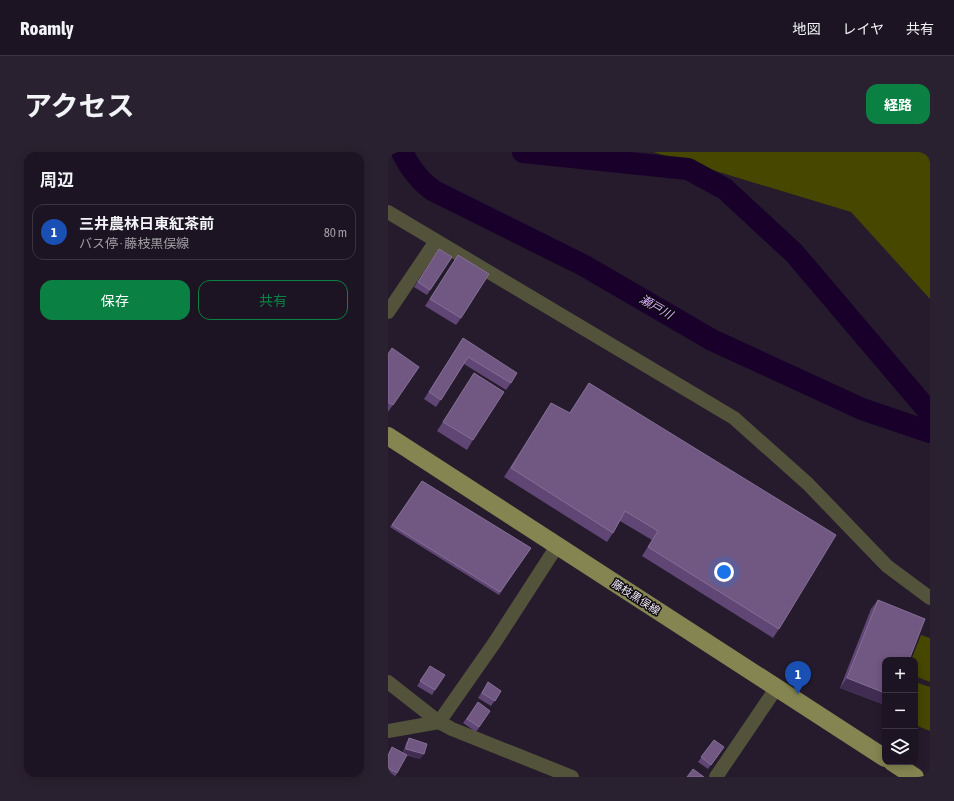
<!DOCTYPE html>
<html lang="ja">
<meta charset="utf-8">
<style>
:root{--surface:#1c1422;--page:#29212f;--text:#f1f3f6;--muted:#a09ea5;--line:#3a3340;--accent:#0b8043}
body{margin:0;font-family:"Asap Condensed","Noto Sans JP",sans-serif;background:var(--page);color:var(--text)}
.controls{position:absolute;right:12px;bottom:12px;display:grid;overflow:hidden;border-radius:8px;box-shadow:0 2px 10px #0003}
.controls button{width:36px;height:36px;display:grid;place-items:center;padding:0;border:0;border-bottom:1px solid var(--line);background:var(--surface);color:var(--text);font:20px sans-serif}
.you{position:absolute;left:336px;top:420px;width:14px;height:14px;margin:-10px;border:3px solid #fff;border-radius:50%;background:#1a73e8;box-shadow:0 0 0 6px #1a73e833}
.badge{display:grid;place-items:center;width:26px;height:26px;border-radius:50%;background:var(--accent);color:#fff;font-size:13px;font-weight:700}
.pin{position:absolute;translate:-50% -33px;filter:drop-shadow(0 1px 2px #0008)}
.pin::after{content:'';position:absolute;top:21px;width:14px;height:12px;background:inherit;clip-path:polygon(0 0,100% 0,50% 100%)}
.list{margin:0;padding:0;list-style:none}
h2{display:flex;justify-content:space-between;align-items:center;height:52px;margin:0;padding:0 16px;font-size:17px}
h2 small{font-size:13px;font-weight:400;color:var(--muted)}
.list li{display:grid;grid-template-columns:26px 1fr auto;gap:12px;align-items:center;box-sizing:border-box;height:56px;margin:0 8px 8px;padding:0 8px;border:1px solid var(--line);border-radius:12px}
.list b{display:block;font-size:15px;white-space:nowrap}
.list p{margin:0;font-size:13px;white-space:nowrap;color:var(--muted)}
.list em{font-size:13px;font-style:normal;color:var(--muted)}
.actions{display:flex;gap:8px;padding:12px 16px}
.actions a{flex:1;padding:9px 0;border:1px solid var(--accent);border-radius:12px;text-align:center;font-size:14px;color:var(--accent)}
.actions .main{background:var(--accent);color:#fff}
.icon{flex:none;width:22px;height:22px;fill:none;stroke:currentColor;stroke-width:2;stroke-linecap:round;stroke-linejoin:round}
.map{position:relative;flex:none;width:542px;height:625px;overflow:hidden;border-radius:12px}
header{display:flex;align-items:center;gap:24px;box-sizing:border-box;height:56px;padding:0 20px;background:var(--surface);border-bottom:1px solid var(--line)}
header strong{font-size:19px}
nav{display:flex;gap:22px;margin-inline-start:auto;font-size:14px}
.intro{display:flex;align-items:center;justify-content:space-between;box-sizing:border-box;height:96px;padding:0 24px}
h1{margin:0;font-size:28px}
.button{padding:10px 18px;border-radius:12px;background:var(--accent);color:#fff;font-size:14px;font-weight:700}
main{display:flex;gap:24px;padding:0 24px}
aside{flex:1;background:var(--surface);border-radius:12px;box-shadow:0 2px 10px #0003}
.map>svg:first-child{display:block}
</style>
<header>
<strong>Roamly</strong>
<nav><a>地図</a><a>レイヤ</a><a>共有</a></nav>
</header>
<div class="intro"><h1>アクセス</h1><a class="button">経路</a></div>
<main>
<aside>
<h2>周辺<small></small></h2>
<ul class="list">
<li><span class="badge" style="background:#1a4fb4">1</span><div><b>三井農林日東紅茶前</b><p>バス停 · 藤枝黒俣線</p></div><em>80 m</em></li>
</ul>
<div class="actions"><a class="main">保存</a><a>共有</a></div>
</aside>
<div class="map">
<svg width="542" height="625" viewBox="0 0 542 625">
<rect width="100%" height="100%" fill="#251b2d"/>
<g fill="#474700">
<path d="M265,0H542V147L463,60Z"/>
<path d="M533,483L542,486V530L527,524V508H523Z"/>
<path d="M527,530L542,535V579L527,573Z"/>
</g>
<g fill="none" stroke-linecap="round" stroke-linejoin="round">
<g stroke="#19002a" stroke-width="22">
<path d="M14,0C22,16 31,29 46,39L195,113L324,188L474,257L542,280"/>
<path d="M135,0L300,17L337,37L406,101L542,261"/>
</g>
<g stroke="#52533a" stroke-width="14">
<path d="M0,60L346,266L420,332L499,414L542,446"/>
<path d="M0,160L48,89"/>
<path d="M0,530L51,570L64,577L184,625"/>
<path d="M0,579L51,570L107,490L169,394"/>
<path d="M328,625L389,535"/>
</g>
<g stroke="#848550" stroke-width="18">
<path d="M0,284L497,606"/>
<path d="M504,610L527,625"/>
</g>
</g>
<g fill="#604674">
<path d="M51,97L64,105L39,143L26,135Z"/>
<path d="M70,103L73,166L68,173L37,154Z"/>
<path d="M75,186L123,231L118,238L76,212L48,255L36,247Z"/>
<path d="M0,202L31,215L0,260Z"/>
<path d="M86,221L85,288L79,298L49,279Z"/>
<path d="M201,231L391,477L385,486L254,404L264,388L232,369L225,381L219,390L116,325L157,260L163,251L181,261Z"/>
<path d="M34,329L143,396L111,443L2,375Z"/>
<path d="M490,448L497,508V553L452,536L483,457Z"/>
<path d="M42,514L47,538L44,543L29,534Z"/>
<path d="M100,530L113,539L103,554L90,546Z"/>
<path d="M90,550L102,559L88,580L75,571Z"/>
<path d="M21,586L32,607L18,603L7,625H4L0,623V602L4,595L15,601L18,591Z"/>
<path d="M326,588L336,595L320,617L310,610Z"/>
</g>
<g fill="#422d52">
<path d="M459,526L497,541V553L452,536Z"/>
<path d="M18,597L36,602L32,607L14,601Z"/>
</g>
<g fill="#705882" stroke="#846f95">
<path d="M51,97L64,105L42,138L30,130Z"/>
<path d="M70,103L101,122L73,166L42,147Z"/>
<path d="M75,186L129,221L123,231L80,205L53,248L41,240Z"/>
<path d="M4,196L31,215L5,253L0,250V202Z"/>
<path d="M86,221L116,240L85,288L55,270Z"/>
<path d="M201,231L448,383L391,477L260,395L270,379L237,359L225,381L123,316L163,251L182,261Z"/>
<path d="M34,329L143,396L112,440L4,373Z"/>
<path d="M490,448L537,467L521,508H497V541L459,526Z"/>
<path d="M42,514L57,523L47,538L32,529Z"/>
<path d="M100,530L113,539L107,549L94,541Z"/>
<path d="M90,550L102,559L91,575L79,567Z"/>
<path d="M21,586L39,592L36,602L18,597Z"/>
<path d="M326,588L336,595L323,613L313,605Z"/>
<path d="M4,595L19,603L9,621L0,616V604Z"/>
<path d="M305,617L316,625H299Z"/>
</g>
<g text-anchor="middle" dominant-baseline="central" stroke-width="3" stroke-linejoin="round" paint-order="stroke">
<g font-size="11" fill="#f3edf9" stroke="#0c080f">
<text transform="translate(248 445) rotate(33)">藤枝黒俣線</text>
</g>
<g font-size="12" font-style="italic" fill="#daaffd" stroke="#0c080f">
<text transform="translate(268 155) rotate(30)">瀬戸川</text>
</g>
</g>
</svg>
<div class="controls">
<button>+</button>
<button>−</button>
<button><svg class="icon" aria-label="layers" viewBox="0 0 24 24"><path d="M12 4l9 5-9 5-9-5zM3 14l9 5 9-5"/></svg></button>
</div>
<div class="you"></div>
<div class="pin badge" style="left:410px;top:542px;background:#1a4fb4">1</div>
</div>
</main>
